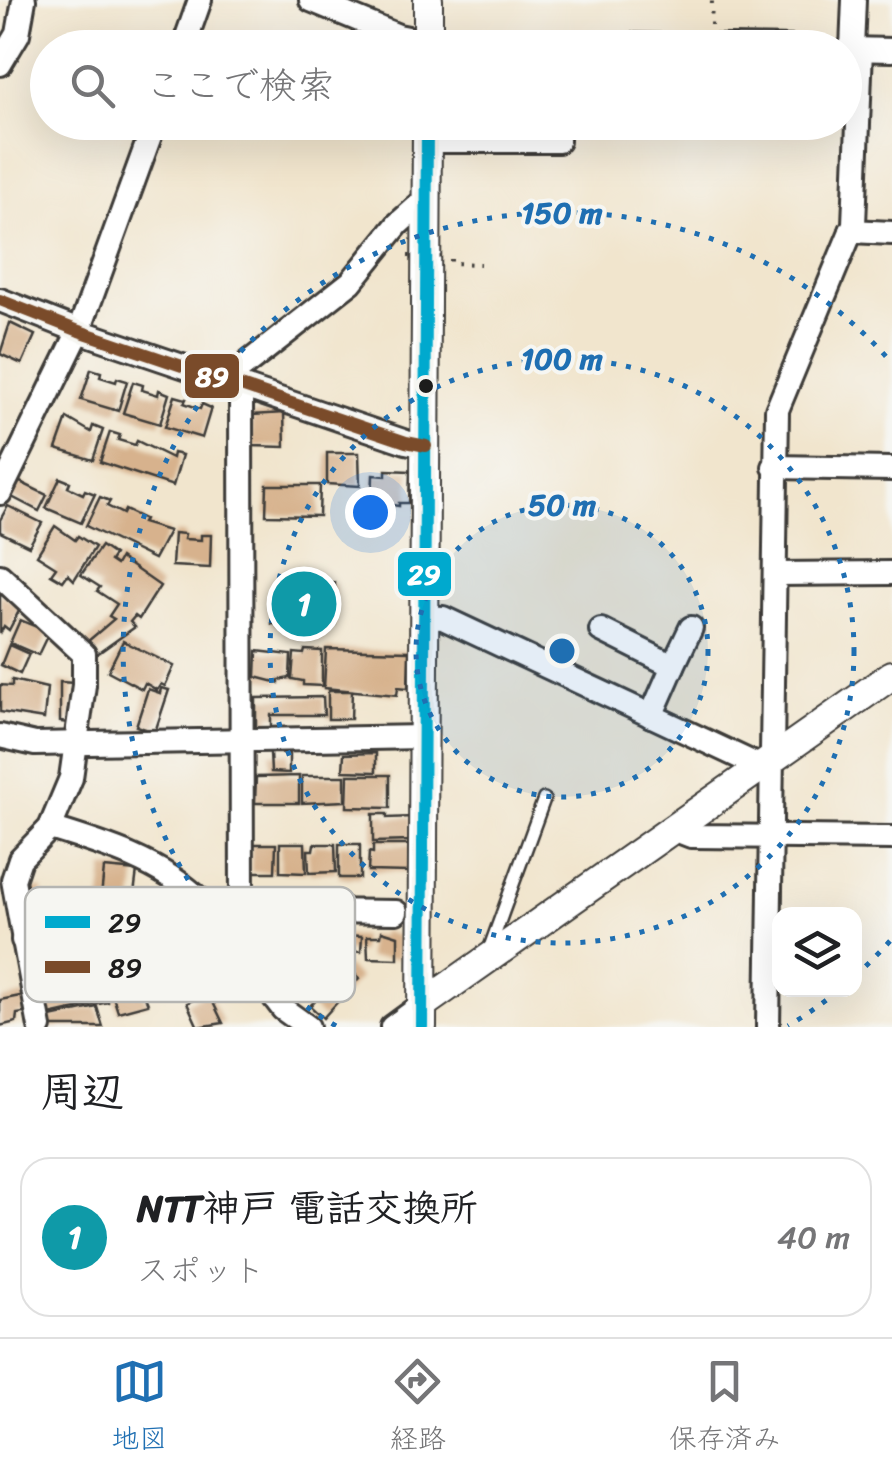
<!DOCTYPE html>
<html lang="ja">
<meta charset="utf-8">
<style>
:root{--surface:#fff;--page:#f6f6f6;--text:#202124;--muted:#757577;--line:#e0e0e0;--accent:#1f6fb2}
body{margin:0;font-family:Sriracha,"Klee One",sans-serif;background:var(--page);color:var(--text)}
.controls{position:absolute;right:30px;bottom:30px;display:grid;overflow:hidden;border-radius:20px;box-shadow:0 10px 40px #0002}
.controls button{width:90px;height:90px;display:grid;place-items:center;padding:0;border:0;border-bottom:2px solid var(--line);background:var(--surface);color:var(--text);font:50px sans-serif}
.you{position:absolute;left:370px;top:512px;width:35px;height:35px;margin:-25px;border:8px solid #fff;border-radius:50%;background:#1a73e8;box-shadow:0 0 0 15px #1a73e833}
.badge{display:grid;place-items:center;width:65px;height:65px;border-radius:50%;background:var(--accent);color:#fff;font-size:32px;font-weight:700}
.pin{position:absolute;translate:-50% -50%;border:5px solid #fff;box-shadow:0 2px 10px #0006}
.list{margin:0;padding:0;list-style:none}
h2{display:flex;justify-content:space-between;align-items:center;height:130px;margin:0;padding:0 40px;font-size:42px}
h2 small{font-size:32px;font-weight:400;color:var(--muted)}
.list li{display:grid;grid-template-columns:65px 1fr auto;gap:30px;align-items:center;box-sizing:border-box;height:160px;margin:0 20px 20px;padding:0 20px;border:2px solid var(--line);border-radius:30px}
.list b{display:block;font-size:38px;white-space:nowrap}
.list p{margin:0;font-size:32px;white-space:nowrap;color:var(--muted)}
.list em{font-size:32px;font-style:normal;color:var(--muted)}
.icon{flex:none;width:55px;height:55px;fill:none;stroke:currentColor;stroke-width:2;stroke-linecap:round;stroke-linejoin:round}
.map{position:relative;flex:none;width:892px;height:1027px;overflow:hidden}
.search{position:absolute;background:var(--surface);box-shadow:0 10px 40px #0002;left:30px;right:30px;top:30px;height:110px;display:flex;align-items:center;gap:25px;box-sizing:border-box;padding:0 35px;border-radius:55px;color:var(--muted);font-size:38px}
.sheet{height:310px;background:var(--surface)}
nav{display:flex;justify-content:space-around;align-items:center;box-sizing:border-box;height:140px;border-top:2px solid var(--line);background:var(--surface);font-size:28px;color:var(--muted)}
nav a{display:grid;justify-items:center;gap:5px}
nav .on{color:var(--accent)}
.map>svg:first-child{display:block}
</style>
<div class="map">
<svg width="892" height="1027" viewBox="0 0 892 1027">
<rect width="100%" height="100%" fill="#f6f6f2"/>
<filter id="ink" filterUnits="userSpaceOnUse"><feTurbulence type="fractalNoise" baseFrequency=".01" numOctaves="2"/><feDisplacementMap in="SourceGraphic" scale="20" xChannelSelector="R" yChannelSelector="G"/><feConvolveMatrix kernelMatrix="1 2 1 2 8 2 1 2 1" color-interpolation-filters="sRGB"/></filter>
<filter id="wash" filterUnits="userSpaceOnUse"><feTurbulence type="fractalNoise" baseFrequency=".0048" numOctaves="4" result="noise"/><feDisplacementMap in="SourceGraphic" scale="40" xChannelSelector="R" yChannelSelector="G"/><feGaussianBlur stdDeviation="2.25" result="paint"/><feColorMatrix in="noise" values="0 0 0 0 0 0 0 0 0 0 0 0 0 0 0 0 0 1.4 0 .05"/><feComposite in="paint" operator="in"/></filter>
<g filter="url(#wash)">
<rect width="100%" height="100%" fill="#f1e5cd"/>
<g id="blocks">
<g fill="#d7b28d">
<path d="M10,323L35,335L22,364L0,354Z"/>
<path d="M91,369L101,372L100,377L116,382L117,378L127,381L118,411L81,400Z"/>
<path d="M133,382L143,385L142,390L158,395L159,390L169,394L160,424L123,413Z"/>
<path d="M175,396L186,399L184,403L200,409L202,404L211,408L202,438L165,427Z"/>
<path d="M284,413L285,447L252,446V415Z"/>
<path d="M67,418L91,432L93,426L103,430L93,460L56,449Z"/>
<path d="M110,432L120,435L118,440L135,445L137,441L172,458L173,453L182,455L173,486L100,462Z"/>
<path d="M327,453H359L360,486L327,484Z"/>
<path d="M386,470L410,471L409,503H399V506L372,502L373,475L386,476Z"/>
<path d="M60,478L70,482L68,487L83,494L85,490L95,494L81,523L46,508Z"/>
<path d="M18,481L47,495L39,511L10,496Z"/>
<path d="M267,485H320L319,516L266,515Z"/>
<path d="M100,497L110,501L107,506L123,514L125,510L144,519L142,523L169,531L154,559L86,526Z"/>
<path d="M8,506L42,523L29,546L0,532V520Z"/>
<path d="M55,526L75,540L78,536L95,547L74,580L68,574L63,581L51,574L56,567L37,555Z"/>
<path d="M174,533L185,534L184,539L201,540V535H211L210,568L172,566Z"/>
<path d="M101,546L114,555L110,561L116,565L120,558L160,586L139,619L135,616L130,622L135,627L97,654L87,642L114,619L109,616L117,604L97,591L100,587L81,575Z"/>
<path d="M272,582L335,583V626L272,624Z"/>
<path d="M0,594L21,607L9,630L4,626L0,634Z"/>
<path d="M20,620L49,632L38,655L10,643Z"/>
<path d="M123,641L174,666L165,686L161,684L157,690L145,683L142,689L108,671Z"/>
<path d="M9,645L29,654L20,674L1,665Z"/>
<path d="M326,649L409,651L408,688L398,687L397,695L324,688Z"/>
<path d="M305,650L322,651V686L303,685V681L292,679L294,653L304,654Z"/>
<path d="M257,651L291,655L290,678L279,680V683L256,677Z"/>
<path d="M12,680L47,688L44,719L0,712V685L12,686Z"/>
<path d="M60,682L74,683L69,723L60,722Z"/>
<path d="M161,688L169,690L155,732L136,726L148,689L160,693Z"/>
<path d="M328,691H352L351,719H328Z"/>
<path d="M323,697L324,715H271V728L256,727V698Z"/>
<path d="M270,753H289V773L271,772Z"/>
<path d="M376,753V772L343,771L344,754Z"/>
<path d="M348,775H390V808L347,807Z"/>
<path d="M299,776V803H255L256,777Z"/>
<path d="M302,776H345V801L302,803Z"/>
<path d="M373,814H387V818L412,817L411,841L373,842Z"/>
<path d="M280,843H305L306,873L280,872Z"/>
<path d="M251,844H276L275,872H251Z"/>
<path d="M314,844H335L336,872L309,873L308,850H313Z"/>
<rect x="339" y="844" width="21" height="34"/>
<path d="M373,845H411L410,872L368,871L369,852L373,853Z"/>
<path d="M104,868L137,871L130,925L116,923L115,928L98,926Z"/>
<path d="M42,888L45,906L24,908L22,891Z"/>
<path d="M325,928H344L343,935L362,936L361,952L324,950Z"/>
<path d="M382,931L398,936V959L368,958L367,936H381Z"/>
<path d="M346,966L359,978L323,1018L310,1006Z"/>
<path d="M137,976L148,1004L118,1012L109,984Z"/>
<path d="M105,988L108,1002L45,1016L42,1001Z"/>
<path d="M208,992L223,1023L198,1027L187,1003Z"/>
<path d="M25,995L29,1012L17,1014L16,1022L0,1026V1000Z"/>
<path d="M97,1007L103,1027H48L46,1018Z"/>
</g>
</g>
</g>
<g filter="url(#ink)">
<use href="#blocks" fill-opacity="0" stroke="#3c3a37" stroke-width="2.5"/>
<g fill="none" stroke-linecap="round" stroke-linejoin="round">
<g stroke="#3c3a37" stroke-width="16">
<path id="service" d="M489,950L544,799"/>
</g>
<g stroke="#3c3a37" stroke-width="28">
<g id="minor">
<path d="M311,0L398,36L428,42L797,48"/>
<path d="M183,48L200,0"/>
<path d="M848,49L892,50"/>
<path d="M852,49L854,0"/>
<path d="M0,64L18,34L24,0"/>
<path d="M427,141H558V122"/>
<path d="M851,231L892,233"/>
<path d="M0,300L79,331L406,442L426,446"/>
<path d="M225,381L351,282L398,224L427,198"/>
<path d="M241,387L242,927L235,946L283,1009L308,1027"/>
<path d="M774,467L892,469"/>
<path d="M0,493L79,331L155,122"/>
<path d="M775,574L892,573"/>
<path d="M0,576L84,654V685L71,778L50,828L20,859L13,880L40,1027"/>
<path d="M425,617L443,618L761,767"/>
<path d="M601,630L673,666L691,628"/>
<path d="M651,716L673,666"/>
<path d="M0,736L35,744L424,737"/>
<path d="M50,828C103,844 162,862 202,902C215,915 225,932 235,946"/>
<path d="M673,829L691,836L892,838"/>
<path d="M242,910L396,912"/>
<path d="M23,940L88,927"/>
<path d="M109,958L220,925"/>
<path d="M392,1027L422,1005"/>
<path d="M768,1027L777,410L854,224L861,49"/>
</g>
</g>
<g stroke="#3c3a37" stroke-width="32">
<g id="tertiary">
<path d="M428,0V48"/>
<path d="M422,1005L892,675"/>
<path d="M422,1027L427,122"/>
</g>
</g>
<g stroke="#3c3a37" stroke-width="4" stroke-dasharray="2.5 8" stroke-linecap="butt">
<path d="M711,25L712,0"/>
<path d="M451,259V263L480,264"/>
</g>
<use href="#service" stroke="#fff" stroke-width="11"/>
<use href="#minor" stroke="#fff" stroke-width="22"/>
<use href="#tertiary" stroke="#fff" stroke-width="28"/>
<path stroke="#3c3a37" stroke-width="4" stroke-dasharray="2.5 8" stroke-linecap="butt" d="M408,256L444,257"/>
<g stroke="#f6f6f2" stroke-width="20">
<path id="bus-1" d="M422,1027L427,122"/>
</g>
<g stroke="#f6f6f2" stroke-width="20">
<path id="bus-2" d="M0,300L79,331L406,442L426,446"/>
</g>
<use href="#bus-1" stroke="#00a9ce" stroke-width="12"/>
<use href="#bus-2" stroke="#7a4b2a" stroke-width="12"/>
</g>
</g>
<circle cx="562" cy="651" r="146" fill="#1f6fb2" fill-opacity=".12"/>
<g fill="none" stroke="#1f6fb2" stroke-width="5" stroke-dasharray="5 10">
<circle cx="562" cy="651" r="146"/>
<circle cx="562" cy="651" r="292"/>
<path d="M890 941A438 438 0 0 1 855 976M838 991A438 438 0 0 1 788 1026M336 1026A438 438 0 1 1 890 361"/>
</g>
<circle fill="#1c1c1c" stroke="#f6f6f2" stroke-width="4" cx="426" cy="386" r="9"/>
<rect x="25" y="887" width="330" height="115" rx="15" fill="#f6f6f2" stroke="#b5b5b2" stroke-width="2.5"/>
<rect x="45" y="916" width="45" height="12" fill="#00a9ce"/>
<rect x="45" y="961" width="45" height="12" fill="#7a4b2a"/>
<g font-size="28" fill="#1c1c1c">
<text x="108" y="932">29</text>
<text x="108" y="977">89</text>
</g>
<circle cx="562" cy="651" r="15" fill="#1f6fb2" stroke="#f6f6f2" stroke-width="5"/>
<g font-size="30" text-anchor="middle" font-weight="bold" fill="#1f6fb2" stroke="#f6f6f2" stroke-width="8" stroke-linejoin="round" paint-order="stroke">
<text x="562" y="223">150 m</text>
<text x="562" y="369">100 m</text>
<text x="562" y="515">50 m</text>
</g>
<g stroke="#f6f6f2" stroke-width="4">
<rect x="183" y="352" width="58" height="48" rx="10" fill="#7a4b2a"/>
<rect x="396" y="550" width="57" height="48" rx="10" fill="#00a9ce"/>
</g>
<g font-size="28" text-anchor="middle" font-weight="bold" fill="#fff">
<text x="212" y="386">89</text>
<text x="424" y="584">29</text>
</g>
</svg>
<div class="controls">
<button><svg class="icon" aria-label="layers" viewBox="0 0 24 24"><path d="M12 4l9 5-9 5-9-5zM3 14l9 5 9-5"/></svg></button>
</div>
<div class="you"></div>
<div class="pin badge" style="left:304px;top:604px;background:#0f9aa8">1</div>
<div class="search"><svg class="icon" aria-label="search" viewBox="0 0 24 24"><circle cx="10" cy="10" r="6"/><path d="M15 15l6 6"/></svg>ここで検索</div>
</div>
<section class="sheet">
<h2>周辺<small></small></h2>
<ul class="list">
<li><span class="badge" style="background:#0f9aa8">1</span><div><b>NTT神戸 電話交換所</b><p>スポット</p></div><em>40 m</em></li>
</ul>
</section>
<nav>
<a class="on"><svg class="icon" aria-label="map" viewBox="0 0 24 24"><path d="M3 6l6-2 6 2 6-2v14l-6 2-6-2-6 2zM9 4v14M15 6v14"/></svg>地図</a>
<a><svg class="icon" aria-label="directions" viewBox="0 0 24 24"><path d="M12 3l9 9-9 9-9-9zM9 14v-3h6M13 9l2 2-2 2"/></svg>経路</a>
<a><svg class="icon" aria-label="saved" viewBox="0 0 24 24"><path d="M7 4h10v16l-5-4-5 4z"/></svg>保存済み</a>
</nav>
